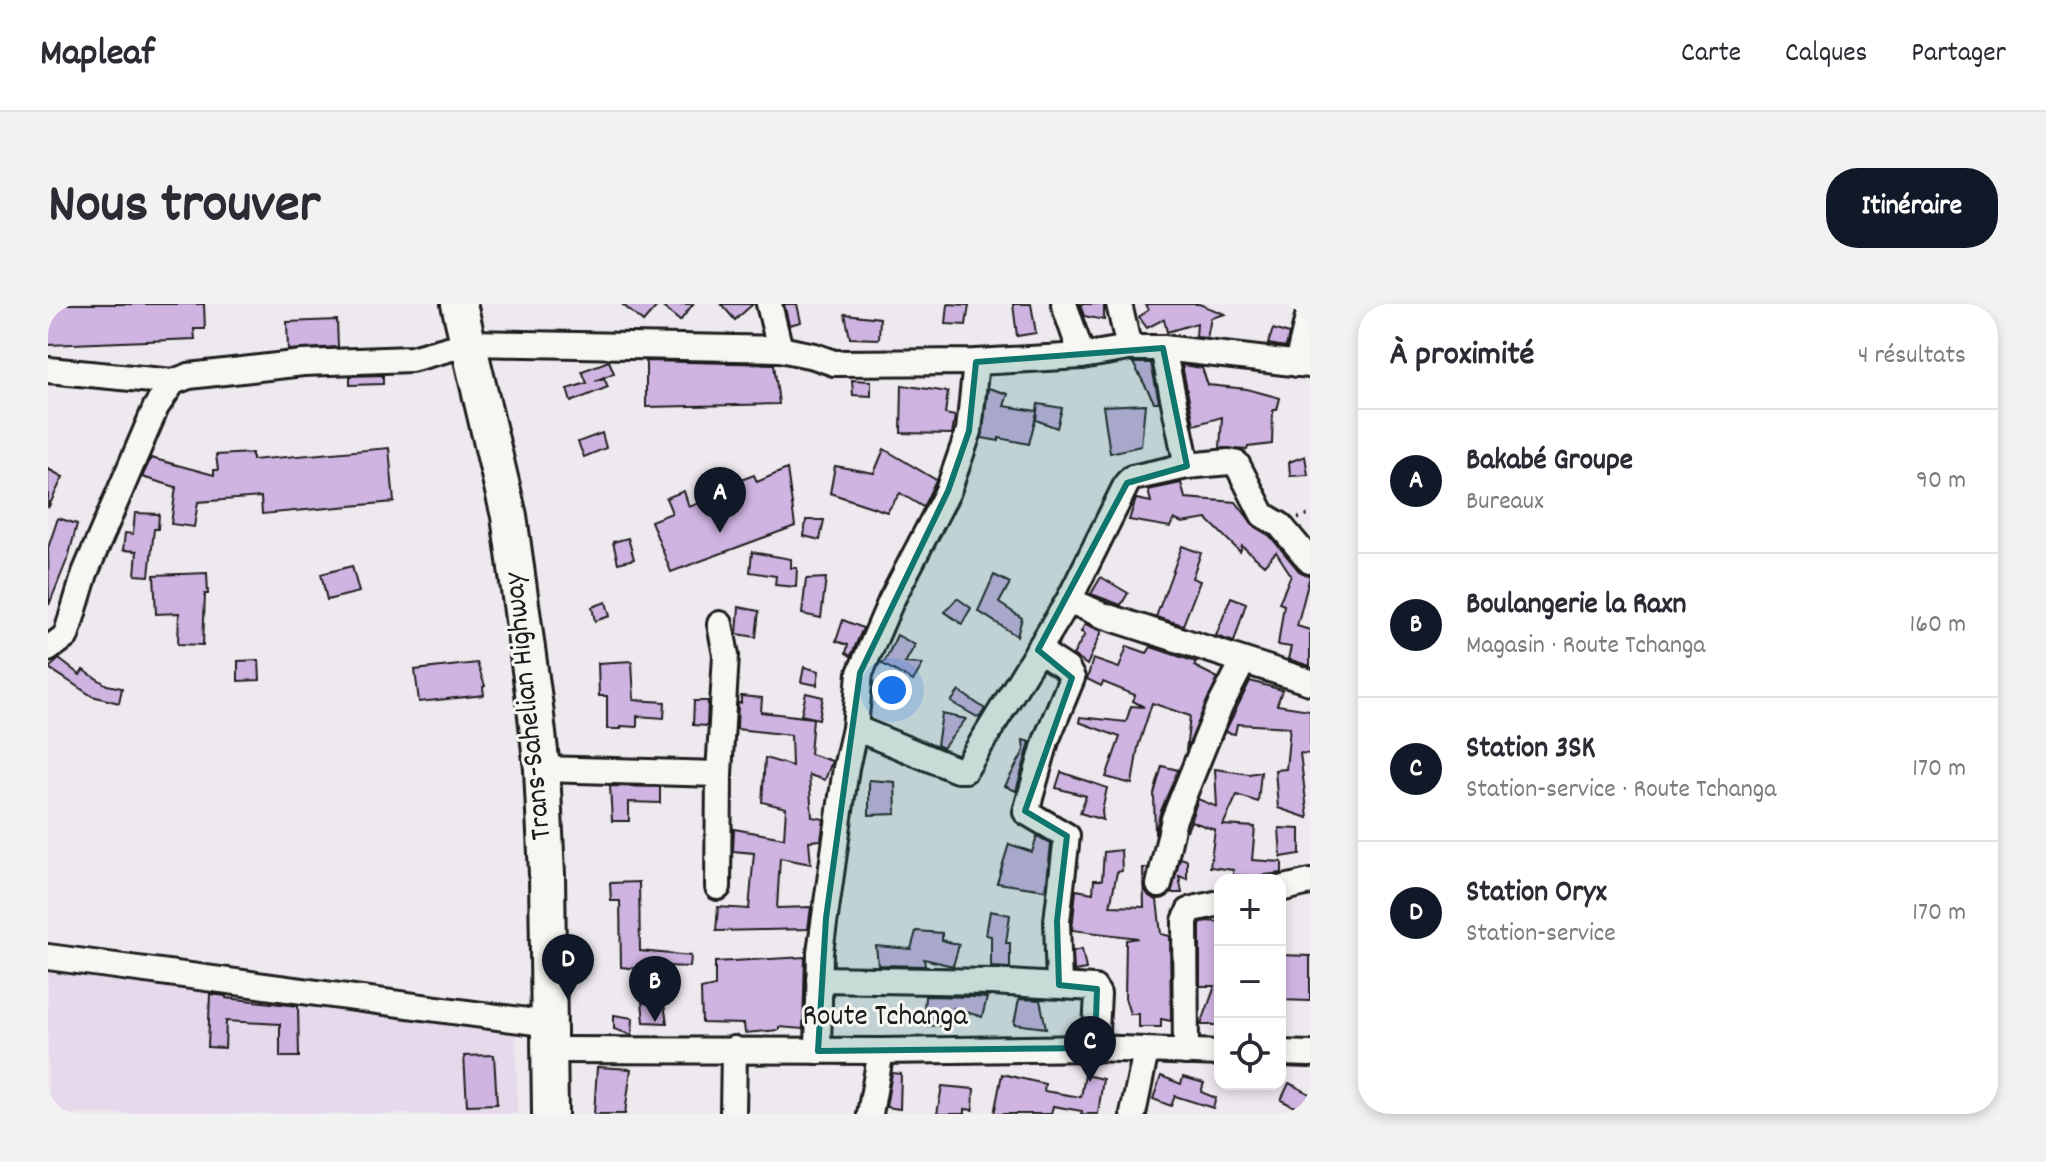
<!DOCTYPE html>
<html lang="fr">
<meta charset="utf-8">
<style>
:root{--surface:#fff;--page:#f2f2f3;--text:#2b2b33;--muted:#7c7c81;--line:#e1e1e2;--accent:#111827}
body{margin:0;font-family:Dekko,sans-serif;background:var(--page);color:var(--text)}
.controls{position:absolute;right:24px;bottom:24px;display:grid;overflow:hidden;border-radius:16px;box-shadow:0 4px 12px #0003}
.controls button{width:72px;height:72px;display:grid;place-items:center;padding:0;border:0;border-bottom:2px solid var(--line);background:var(--surface);color:var(--text);font:40px sans-serif}
.you{position:absolute;left:844px;top:386px;width:28px;height:28px;margin:-20px;border:6px solid #fff;border-radius:50%;background:#1a73e8;box-shadow:0 0 0 12px #1a73e833}
.badge{display:grid;place-items:center;width:52px;height:52px;border-radius:50%;background:var(--accent);color:#fff;font-size:26px;font-weight:700}
.pin{position:absolute;translate:-50% -66px;filter:drop-shadow(0 2px 4px #0008)}
.pin::after{content:'';position:absolute;top:42px;width:28px;height:24px;background:inherit;clip-path:polygon(0 0,100% 0,50% 100%)}
.list{margin:0;padding:0;list-style:none}
h2{display:flex;justify-content:space-between;align-items:center;height:104px;margin:0;padding:0 32px;font-size:34px}
h2 small{font-size:26px;font-weight:400;color:var(--muted)}
.list li{display:grid;grid-template-columns:52px 1fr auto;gap:24px;align-items:center;box-sizing:border-box;height:144px;padding:0 32px;border-top:2px solid var(--line)}
.list b{display:block;font-size:30px;white-space:nowrap}
.list p{margin:0;font-size:26px;white-space:nowrap;color:var(--muted)}
.list em{font-size:26px;font-style:normal;color:var(--muted)}
.icon{flex:none;width:44px;height:44px;fill:none;stroke:currentColor;stroke-width:2;stroke-linecap:round;stroke-linejoin:round}
.map{position:relative;flex:none;width:1262px;height:810px;overflow:hidden;border-radius:32px}
header{display:flex;align-items:center;gap:48px;box-sizing:border-box;height:112px;padding:0 40px;background:var(--surface);border-bottom:2px solid var(--line)}
header strong{font-size:38px}
nav{display:flex;gap:44px;margin-inline-start:auto;font-size:28px}
.intro{display:flex;align-items:center;justify-content:space-between;box-sizing:border-box;height:192px;padding:0 48px}
h1{margin:0;font-size:56px}
.button{padding:20px 36px;border-radius:32px;background:var(--accent);color:#fff;font-size:28px;font-weight:700}
main{display:flex;gap:48px;padding:0 48px}
aside{flex:1;background:var(--surface);border-radius:32px;box-shadow:0 4px 12px #0003}
.map>svg:first-child{display:block}
</style>
<header>
<strong>Mapleaf</strong>
<nav><a>Carte</a><a>Calques</a><a>Partager</a></nav>
</header>
<div class="intro"><h1>Nous trouver</h1><a class="button">Itinéraire</a></div>
<main>
<div class="map">
<svg width="1262" height="810" viewBox="0 0 1262 810">
<rect width="100%" height="100%" fill="#eee9ef"/>
<filter id="ink" filterUnits="userSpaceOnUse"><feTurbulence type="fractalNoise" baseFrequency=".0125" numOctaves="2"/><feDisplacementMap in="SourceGraphic" scale="16" xChannelSelector="R" yChannelSelector="G"/><feConvolveMatrix kernelMatrix="1 2 1 2 8 2 1 2 1" color-interpolation-filters="sRGB"/></filter>
<g filter="url(#ink)">
<path fill="#e5d9eb" d="M0,660L468,721L469,810H0Z"/>
<g fill="#cfb4e2" stroke="#1c1c1c" stroke-width="2">
<path d="M0,0H156L157,25H146L147,35L0,41Z"/>
<path d="M574,0H611L595,18Z"/>
<path d="M611,0H645L632,17Z"/>
<path d="M673,0H705L687,16Z"/>
<path d="M736,0H749L753,18L741,21Z"/>
<path d="M900,0L921,1L918,21L898,20Z"/>
<path d="M965,0H983L988,29L969,32Z"/>
<path d="M1032,0H1056V16L1036,12Z"/>
<path d="M1097,0H1151L1177,10L1163,14L1159,34L1148,33L1149,19L1119,28L1116,15L1099,24L1091,13L1100,6Z"/>
<path d="M797,10L832,14L831,35L802,34Z"/>
<path d="M289,16L290,43L240,46L239,18Z"/>
<path d="M1225,25L1241,30L1238,43L1220,40Z"/>
<path d="M561,57L566,69L547,77L556,74L560,83L523,98L519,85L539,79L534,67Z"/>
<path d="M598,57L726,60L731,100L598,103Z"/>
<path d="M1085,59H1103L1111,98H1106Z"/>
<path d="M1134,61L1154,64L1160,81L1199,85L1232,94L1229,106H1225L1224,140L1200,143L1199,146L1172,144L1174,113L1146,121Z"/>
<path d="M335,71V80L302,81V72Z"/>
<path d="M804,76L823,77V92L805,91Z"/>
<path d="M854,81L900,88L897,110L907,112L904,130L853,129Z"/>
<path d="M940,84L960,90L956,102L989,107L990,100L1014,104L1009,124L988,116L989,108L981,140L951,134V137L934,134Z"/>
<path d="M1097,100L1093,142L1062,149L1055,102Z"/>
<path d="M554,129L558,144L536,153L530,138Z"/>
<path d="M341,144L346,198L214,210L213,193L150,198L146,223L123,220L128,183L94,173L103,154L166,171V166H170L168,151L204,149V156Z"/>
<path d="M836,145L888,176L875,203L852,189L839,208L782,189L787,162L826,169Z"/>
<path d="M1257,152L1260,171L1242,172L1241,158Z"/>
<path d="M0,165L15,173L0,204Z"/>
<path d="M739,165L747,222L623,268L603,217L624,209L618,194L636,187L641,203L692,184L690,177L706,171L709,178Z"/>
<path d="M1133,179L1137,194L1188,198L1207,223L1222,232L1251,267L1262,272L1249,322L1262,326V362L1240,355L1243,343L1230,341L1236,301L1231,299L1243,271L1228,248L1216,261L1194,242L1192,248L1159,215L1134,219L1126,215L1122,223L1081,216L1088,195L1103,198L1100,186Z"/>
<path d="M87,209L111,210L110,225H106L101,272L87,271L89,247L75,246L77,229L85,230Z"/>
<path d="M10,214L29,220L21,251L1,301L0,244Z"/>
<path d="M758,216H776L772,236L756,232Z"/>
<path d="M580,234L586,255L570,259L565,238Z"/>
<path d="M1134,242L1153,249L1144,274L1152,277L1135,321L1108,313Z"/>
<path d="M704,248L743,255V264H749L748,283L727,281L728,272L702,268Z"/>
<path d="M304,262L311,288L279,296L273,270Z"/>
<path d="M159,269L160,290H157L155,341L130,340L131,309L108,310L106,271Z"/>
<path d="M946,271L962,279L951,299L974,314L969,332L930,307Z"/>
<path d="M1053,273L1080,289L1073,301L1043,290Z"/>
<path d="M778,274L773,314L754,310L758,275Z"/>
<path d="M1183,293L1198,299L1186,338L1168,332Z"/>
<path d="M909,294L923,304L914,320L897,308Z"/>
<path d="M558,298L562,312L547,317L544,303Z"/>
<path d="M691,303L711,307L708,333L689,330Z"/>
<path d="M795,316L815,324L803,352L798,349L800,341L788,337Z"/>
<path d="M1037,320L1054,327L1039,361L1025,351L1037,330L1033,328Z"/>
<path d="M849,331L867,341L857,359L875,360L865,377L833,359L837,357Z"/>
<path d="M1079,342L1099,349L1103,343L1148,358L1146,362L1170,374L1138,447L1142,412L1104,399L1090,443L1084,480L1058,473L1072,433L1031,418L1032,413L1078,418L1083,402L1096,403L1085,397L1087,391L1055,378L1053,382L1039,375L1045,355L1071,364Z"/>
<path d="M11,355L32,371L35,366L59,381L74,384L71,399L44,392L1,364Z"/>
<path d="M211,356L212,376L190,377V357Z"/>
<path d="M584,357L586,396L617,398L616,414L589,412V423L573,422V425H559V392H551L550,359Z"/>
<path d="M429,359L437,382L435,383L436,391L371,398L367,366Z"/>
<path d="M756,363L771,367L769,381L753,378Z"/>
<path d="M1202,377L1234,386L1229,401L1262,406V450L1252,449L1260,514L1230,504L1227,466L1238,465L1242,423L1189,420L1187,430L1177,428Z"/>
<path d="M911,387L937,405L931,414L903,398Z"/>
<path d="M758,389L775,393L771,415L753,411Z"/>
<path d="M693,392L714,394L713,408L765,414L762,450L784,457L777,476L761,471L764,513L776,515L773,536L761,537L763,560L732,554L729,604L763,603L760,625L668,627L670,603L701,605L706,549L685,547L686,525L736,534L738,504L714,498L717,454L744,462L743,431L689,425L690,399H693Z"/>
<path d="M646,397H660L659,422L645,421Z"/>
<path d="M894,410L918,415L895,444L889,441Z"/>
<path d="M975,436L982,438L968,487L957,482L976,447Z"/>
<path d="M1114,462L1130,466L1112,509L1107,530L1106,490Z"/>
<path d="M1167,465L1201,470L1213,468L1210,498L1189,491L1175,521L1207,523L1204,556L1234,558V569L1209,572L1185,571V566L1162,563L1167,526L1143,517L1139,527L1150,495L1169,503Z"/>
<path d="M1013,468L1059,484L1054,507L1055,516L1032,509L1038,492L1008,484Z"/>
<path d="M821,476L847,478L848,510L821,511Z"/>
<path d="M562,482L612,483V499L581,498V517H564Z"/>
<path d="M1231,524L1252,525V550L1233,553Z"/>
<path d="M989,532L1003,540L998,586L949,579L961,540L984,548Z"/>
<path d="M1073,546L1074,567L1069,568L1062,602L1096,603L1095,564H1100L1097,586L1101,592L1109,596L1113,630L1122,632L1123,717L1113,715V723H1091V710H1082L1077,694L1078,636L1090,634L1024,626L1028,586L1045,589L1046,576H1054L1056,548Z"/>
<path d="M1132,554L1139,556V575L1131,572L1134,589H1123Z"/>
<path d="M591,578L592,647L643,652L642,663L591,661V665L573,663L572,597H563L562,579Z"/>
<path d="M942,607L962,611L958,639H962V664L943,663V632L938,631Z"/>
<path d="M1158,617L1172,618V721H1153L1167,682H1152V620Z"/>
<path d="M868,627L894,629V636L911,641L905,662L876,655L877,662L830,661L828,642L863,645Z"/>
<path d="M1034,645L1038,665L1026,667L1025,647Z"/>
<path d="M1232,651L1262,652V697L1232,696Z"/>
<path d="M757,653L755,725L731,723V726L697,729L696,720L654,719L653,685L667,682V658Z"/>
<path d="M162,690L178,692V694L250,702L251,753H232V720L178,717L177,744L160,743Z"/>
<path d="M877,692L927,693L939,694L934,713L906,704L904,721L875,722Z"/>
<path d="M615,694L619,719L596,718L594,697Z"/>
<path d="M971,695L992,696L998,724L966,720Z"/>
<path d="M566,711L585,714L584,731L566,725Z"/>
<path d="M446,751L449,800L419,801L416,752Z"/>
<path d="M549,763L583,765L577,810H546Z"/>
<path d="M844,769L853,770L852,805L838,803Z"/>
<path d="M954,770L997,780L996,787L1033,793L1037,771L1055,775L1050,810H1033L1034,807L1005,802L1003,810H946Z"/>
<path d="M1113,772L1133,780L1135,773L1156,779L1153,788L1168,794L1165,804L1127,792L1123,802L1105,795Z"/>
<path d="M1241,779L1262,790L1256,808L1233,796Z"/>
<path d="M894,782L926,785L925,806L917,805V810H889Z"/>
</g>
<g fill="none" stroke-linecap="round" stroke-linejoin="round">
<g stroke="#1c1c1c" stroke-width="30">
<g id="minor">
<path d="M721,0L732,45"/>
<path d="M1016,0L1034,52"/>
<path d="M1071,0L1081,44"/>
<path d="M1115,44L1139,162L1181,158L1189,160L1215,211L1232,221L1262,257"/>
<path d="M1249,60L1262,5"/>
<path d="M0,66L125,78"/>
<path d="M1021,296L1054,311L1262,378"/>
<path d="M0,345L18,332L37,269L108,103L125,78L141,72L255,59L363,55L422,39L732,45L766,52L786,59L928,58L1034,52L1081,44H1115L1262,61"/>
<path d="M990,346L1019,365L1024,374L998,437L978,508L1019,532L1009,617L1011,681"/>
<path d="M807,424L909,466H917L1021,296L1079,179L1084,174L1139,162"/>
<path d="M494,465L671,470"/>
<path d="M1111,581L1126,515L1171,404L1195,358"/>
<path d="M670,583L671,470L678,351L672,320"/>
<path d="M1232,585L1262,578"/>
<path d="M0,653L502,720"/>
<path d="M771,675L943,678L1046,684L1050,690L1047,744"/>
<path d="M502,746L833,747L1047,744L1172,749"/>
<path d="M770,747L772,648L798,464L807,424L812,369L843,297L900,187L921,127L928,58"/>
<path d="M1138,748L1137,617L1141,607L1145,605L1172,599"/>
<path d="M1232,749L1262,750"/>
<path d="M685,810L686,745"/>
<path d="M822,810L833,747"/>
<path d="M1085,810L1098,747"/>
</g>
</g>
<g stroke="#1c1c1c" stroke-width="40">
<path id="highway" d="M411,0L461,212L487,403L494,465L499,571L502,810"/>
</g>
<path stroke="#1c1c1c" stroke-width="3" stroke-dasharray="2 6" stroke-linecap="butt" d="M1250,214L1262,210"/>
<use href="#minor" stroke="#f6f6f2" stroke-width="24"/>
<use href="#highway" stroke="#f6f6f2" stroke-width="34"/>
</g>
</g>
<path fill="#0f766e" fill-opacity="0.2" stroke="#0f766e" stroke-width="6" stroke-linejoin="round" d="M1115,44L1139,162L1079,179L990,346L1024,374L977,507L1019,532L1009,617L1011,681L1049,685L1047,744L770,747L778,614L812,369L900,187L921,127L928,58Z"/>
<g text-anchor="middle" dominant-baseline="central" stroke-width="6" stroke-linejoin="round" paint-order="stroke">
<g font-size="30" fill="#1c1c1c" stroke="#f6f6f2">
<text transform="translate(482 402) rotate(-96)">Trans-Sahelian Highway</text>
<text x="837" y="714">Route Tchanga</text>
</g>
</g>
</svg>
<div class="controls">
<button>+</button>
<button>−</button>
<button><svg class="icon" aria-label="locate" viewBox="0 0 24 24"><circle cx="12" cy="12" r="6"/><path d="M12 2v4M12 18v4M2 12h4M18 12h4"/></svg></button>
</div>
<div class="you"></div>
<div class="pin badge" style="left:672px;top:229px">A</div>
<div class="pin badge" style="left:607px;top:718px">B</div>
<div class="pin badge" style="left:1042px;top:778px">C</div>
<div class="pin badge" style="left:520px;top:696px">D</div>
</div>
<aside>
<h2>À proximité<small>4 résultats</small></h2>
<ul class="list">
<li><span class="badge">A</span><div><b>Bakabé Groupe</b><p>Bureaux</p></div><em>90 m</em></li>
<li><span class="badge">B</span><div><b>Boulangerie la Raxn</b><p>Magasin · Route Tchanga</p></div><em>160 m</em></li>
<li><span class="badge">C</span><div><b>Station 3SK</b><p>Station-service · Route Tchanga</p></div><em>170 m</em></li>
<li><span class="badge">D</span><div><b>Station Oryx</b><p>Station-service</p></div><em>170 m</em></li>
</ul>
</aside>
</main>
